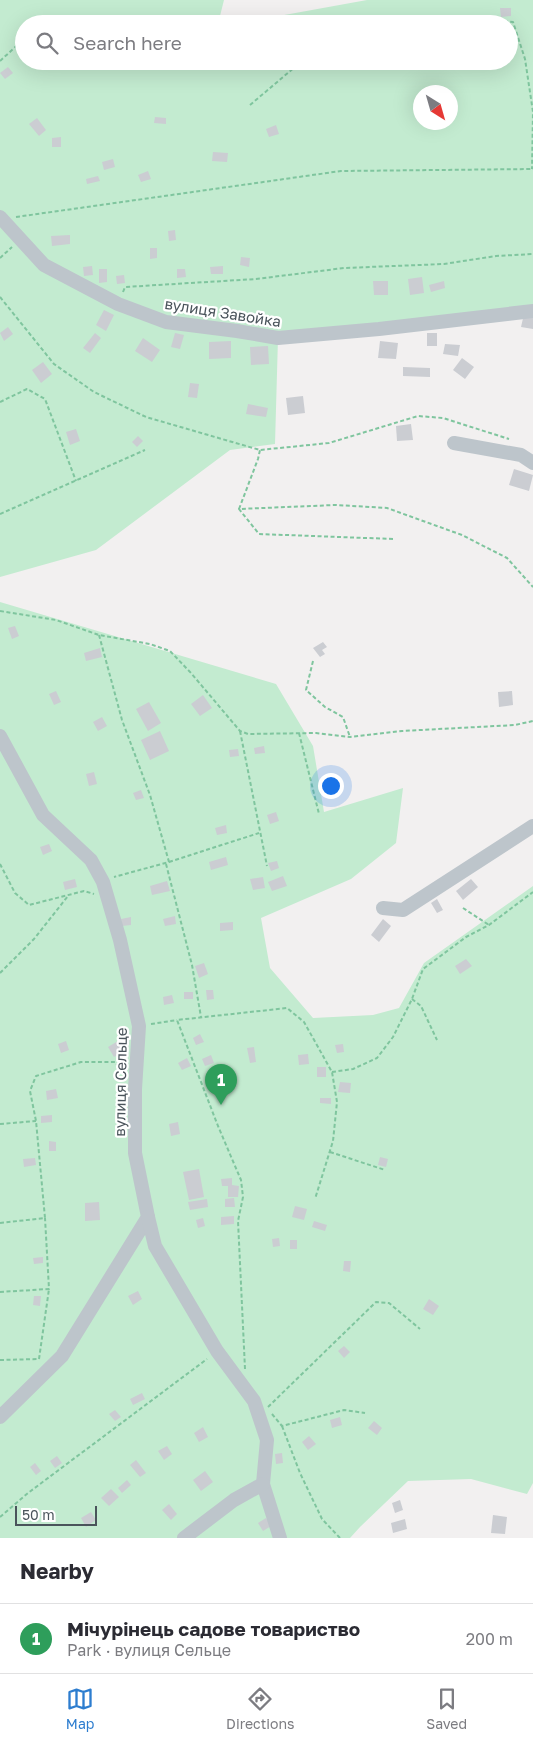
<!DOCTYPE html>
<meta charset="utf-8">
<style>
:root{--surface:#fff;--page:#f2f2f3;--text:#2b2b33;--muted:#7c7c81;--line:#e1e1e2;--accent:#2d7dcf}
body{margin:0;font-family:"Golos Text",sans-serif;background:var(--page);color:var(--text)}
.compass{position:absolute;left:413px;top:85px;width:45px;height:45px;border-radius:50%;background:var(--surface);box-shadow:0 5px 20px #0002;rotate:143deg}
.scale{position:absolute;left:15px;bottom:12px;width:82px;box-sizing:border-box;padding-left:5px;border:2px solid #4a545b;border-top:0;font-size:14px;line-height:18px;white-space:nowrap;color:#4a545b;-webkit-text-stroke:4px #fff;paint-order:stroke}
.you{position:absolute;left:330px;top:785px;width:18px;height:18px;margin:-12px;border:4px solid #fff;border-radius:50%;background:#1a73e8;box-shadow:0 0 0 8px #1a73e833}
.badge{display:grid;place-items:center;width:32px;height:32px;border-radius:50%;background:var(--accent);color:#fff;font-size:16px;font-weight:700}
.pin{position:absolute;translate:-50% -41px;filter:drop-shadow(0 1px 2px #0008)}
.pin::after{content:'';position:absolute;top:26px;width:18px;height:15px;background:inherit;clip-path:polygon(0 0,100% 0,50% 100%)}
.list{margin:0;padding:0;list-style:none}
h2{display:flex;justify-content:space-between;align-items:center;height:65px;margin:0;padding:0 20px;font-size:21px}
h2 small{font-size:16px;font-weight:400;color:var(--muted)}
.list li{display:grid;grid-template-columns:32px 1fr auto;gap:15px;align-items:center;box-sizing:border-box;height:70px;padding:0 20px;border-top:1px solid var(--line)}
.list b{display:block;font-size:19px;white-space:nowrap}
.list p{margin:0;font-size:16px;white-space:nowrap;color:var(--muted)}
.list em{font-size:16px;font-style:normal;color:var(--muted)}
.icon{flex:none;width:28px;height:28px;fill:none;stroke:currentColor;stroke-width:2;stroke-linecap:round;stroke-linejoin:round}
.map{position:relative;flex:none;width:533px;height:1538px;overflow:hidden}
.search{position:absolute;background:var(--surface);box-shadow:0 5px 20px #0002;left:15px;right:15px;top:15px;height:55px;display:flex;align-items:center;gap:12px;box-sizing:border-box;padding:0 18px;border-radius:28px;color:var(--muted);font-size:19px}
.sheet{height:135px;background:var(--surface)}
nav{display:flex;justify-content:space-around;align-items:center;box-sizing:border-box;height:70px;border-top:1px solid var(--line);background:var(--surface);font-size:14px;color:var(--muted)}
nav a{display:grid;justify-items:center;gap:2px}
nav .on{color:var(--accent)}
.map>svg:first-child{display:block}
</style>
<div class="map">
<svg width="533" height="1538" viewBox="0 0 533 1538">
<rect width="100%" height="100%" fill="#f2f0f0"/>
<g fill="#c3ebd0" fill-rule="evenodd">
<path d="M0,0H224L218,24H24V61H509V24H234L367,0H533V311L278,338L275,444L230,450L96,550L0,577ZM420,92H450V122H420Z"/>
<path d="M0,602L276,684L313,746L324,812L403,788L396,843L351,879L261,918L270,968L313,1018L373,1015L399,1008L424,963L533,886V1483L527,1494L471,1479L408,1481L360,1527L350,1538H0Z"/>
</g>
<g fill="#cbcdd2">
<path d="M500,8H511V16L501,17Z"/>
<path d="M8,67L13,73L5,79L0,73Z"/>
<path d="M155,117L166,118V124L154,123Z"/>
<path d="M37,118L46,130L39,136L29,124Z"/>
<path d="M276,125L279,134L269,137L266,129Z"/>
<path d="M61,137V147H52V138Z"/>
<path d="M213,152L228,153L227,162L212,161Z"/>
<path d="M113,159L115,167L104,170L102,162Z"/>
<path d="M148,171L151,179L141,182L138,175Z"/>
<path d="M98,176L100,181L87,184L86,179Z"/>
<path d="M175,230L176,240L169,241L168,231Z"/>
<path d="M70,235V244L52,246L51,236Z"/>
<path d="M150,248H157V258L150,259Z"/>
<path d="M241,257L250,258L249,267L240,265Z"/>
<path d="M92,266L93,275L84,276L83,267Z"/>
<path d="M223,266V274H211L210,267Z"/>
<path d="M99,269H107V282L99,283Z"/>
<path d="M177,269H185L186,277L177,278Z"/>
<path d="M124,275L125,283L117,284L116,276Z"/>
<path d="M422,277L424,293L410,295L408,279Z"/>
<path d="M373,281H388V295H374Z"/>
<path d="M444,281L445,288L431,292L429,285Z"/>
<path d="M104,310L114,315L106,331L96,325Z"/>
<path d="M524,314L533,315V329L521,327Z"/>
<path d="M8,327L13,334L4,341L0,333Z"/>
<path d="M95,333L101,338L90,353L83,348Z"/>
<path d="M175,333L184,335L180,349L171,347Z"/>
<rect x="427" y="333" width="10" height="13"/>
<path d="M143,338L160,350L152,362L135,351Z"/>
<path d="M231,341V358L209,359V342Z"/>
<path d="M380,341L398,343L396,359L378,358Z"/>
<path d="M445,344L460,345L458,356L443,354Z"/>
<path d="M268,346L269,364L251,365L250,347Z"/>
<path d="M462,358L474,367L465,379L453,370Z"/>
<path d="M43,362L52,374L41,383L32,370Z"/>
<path d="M403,367L430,368V377L403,376Z"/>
<path d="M190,383L199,384L197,398L188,397Z"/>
<path d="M303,396L305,413L288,415L286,398Z"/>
<path d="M248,404L268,408L266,417L246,414Z"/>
<path d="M411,424L413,440L397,441L396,426Z"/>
<path d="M76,429L80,441L70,445L66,432Z"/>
<path d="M138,436L143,441L137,447L132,442Z"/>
<path d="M514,469L533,475L529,491L509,485Z"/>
<path d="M15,626L19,636L12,639L8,628Z"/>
<path d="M323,642L327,647L322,650L325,654L320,657L313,648Z"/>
<path d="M100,648L102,657L86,661L84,653Z"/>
<path d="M56,691L61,702L54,705L49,694Z"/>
<path d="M512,691L513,705L499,707L498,692Z"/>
<path d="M203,695L212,708L200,716L191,704Z"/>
<path d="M149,702L161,723L148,731L136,709Z"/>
<path d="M102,717L107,726L98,731L93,722Z"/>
<path d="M160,731L169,751L150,760L141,740Z"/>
<path d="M264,746L265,753L255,754L254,748Z"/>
<path d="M238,749L239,756L230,757L229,750Z"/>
<path d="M94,772L97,784L89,786L86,774Z"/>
<path d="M141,790L144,798L136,800L133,793Z"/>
<path d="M276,812L279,821L270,824L267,815Z"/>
<path d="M226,825L227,833L217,835L215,828Z"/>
<path d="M49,844L52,851L43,855L40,847Z"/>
<path d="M226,857L228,865L211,870L209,862Z"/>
<path d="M277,861L279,868L271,871L268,863Z"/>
<path d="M283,876L287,886L272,891L268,882Z"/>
<path d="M263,877L265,888L253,890L250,879Z"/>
<path d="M75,879L77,887L65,890L63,882Z"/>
<path d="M471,879L478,887L463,900L456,891Z"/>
<path d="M167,881L170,891L152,895L150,886Z"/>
<path d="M437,899L443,910L437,913L431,903Z"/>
<path d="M175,916L176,924L165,926L163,919Z"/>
<path d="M131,917V925L122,926L121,919Z"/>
<path d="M383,919L391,926L379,942L371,935Z"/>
<path d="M233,922V930L220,931V923Z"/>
<path d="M466,959L472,966L460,974L455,966Z"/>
<path d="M204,963L208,974L199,978L195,966Z"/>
<path d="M206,990H213L214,999L207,1000Z"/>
<rect x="184" y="992" width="9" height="7"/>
<path d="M172,995L174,1003L164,1005L163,997Z"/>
<path d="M200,1034L204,1042L196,1045L193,1038Z"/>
<path d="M66,1041L69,1050L61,1053L58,1044Z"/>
<path d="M118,1041L124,1051L114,1057L108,1047Z"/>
<path d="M343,1044L344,1052L337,1053L335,1045Z"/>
<path d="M254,1047L256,1062L250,1063L247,1048Z"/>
<path d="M308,1054L309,1064L299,1065L298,1055Z"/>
<path d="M211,1055L214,1063L205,1066L202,1059Z"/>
<path d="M187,1058L191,1066L182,1070L178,1063Z"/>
<rect x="317" y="1067" width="9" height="10"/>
<path d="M340,1082L351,1083L350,1093L338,1092Z"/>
<path d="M56,1089L58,1098L47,1100L46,1091Z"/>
<path d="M320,1098H331V1104L320,1103Z"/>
<path d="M52,1115V1122L41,1123V1116Z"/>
<path d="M178,1122L180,1134L171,1136L169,1124Z"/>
<path d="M49,1141L56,1142V1151H49Z"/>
<path d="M380,1157L388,1159L386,1167L378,1165Z"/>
<path d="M35,1158L36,1165L24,1167L23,1159Z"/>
<path d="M199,1169L204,1197L189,1200L183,1172Z"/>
<path d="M232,1178V1185L239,1186L238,1197H228V1186H222L221,1179Z"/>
<path d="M234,1198L235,1207H225V1199Z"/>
<path d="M207,1199L208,1207L190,1210L188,1202Z"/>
<path d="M99,1202L100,1220L85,1221V1203Z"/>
<path d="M295,1206L307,1209L304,1220L292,1217Z"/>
<path d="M234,1216V1224L221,1225V1217Z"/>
<path d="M203,1218L205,1226L198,1228L196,1220Z"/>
<path d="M314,1221L327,1225L325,1231L312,1227Z"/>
<path d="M279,1238L280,1246L273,1247L272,1239Z"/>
<rect x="290" y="1240" width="7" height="9"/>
<path d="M43,1257V1263L34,1264L33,1258Z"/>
<path d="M344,1261H351L350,1272L343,1271Z"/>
<path d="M138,1291L142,1299L133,1305L128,1296Z"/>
<path d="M34,1296H41L40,1306L33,1305Z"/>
<path d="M429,1299L439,1306L433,1315L423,1309Z"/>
<path d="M344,1346L350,1352L344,1358L338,1351Z"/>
<path d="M142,1393L145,1399L133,1405L130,1399Z"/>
<path d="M115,1410L121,1417L115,1421L109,1414Z"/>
<path d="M340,1417L342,1425L332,1428L330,1420Z"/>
<path d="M374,1421L382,1428L377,1435L368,1428Z"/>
<path d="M203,1427L208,1437L199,1442L194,1433Z"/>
<path d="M309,1436L316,1444L308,1450L302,1442Z"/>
<path d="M167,1446L172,1454L164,1460L158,1451Z"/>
<path d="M282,1453L283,1463L276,1464L275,1454Z"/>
<path d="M57,1456L62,1463L55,1468L50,1461Z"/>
<path d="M136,1460L146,1473L140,1477L130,1465Z"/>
<path d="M35,1463L41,1471L36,1475L30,1467Z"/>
<path d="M205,1471L213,1482L201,1491L193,1480Z"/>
<path d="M127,1480L131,1485L122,1493L118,1488Z"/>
<path d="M111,1489L119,1497L109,1506L101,1498Z"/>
<path d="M400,1500L403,1510L395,1513L392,1503Z"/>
<path d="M169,1504L177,1514L171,1520L162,1510Z"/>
<path d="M91,1512L96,1520L86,1527L81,1518Z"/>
<path d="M493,1515L507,1517L505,1534L491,1533Z"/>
<path d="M266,1518L271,1526L263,1531L258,1523Z"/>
<path d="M405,1519L407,1529L393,1533L391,1523Z"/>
</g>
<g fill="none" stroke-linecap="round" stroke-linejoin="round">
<g stroke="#7fc59e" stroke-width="2" stroke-dasharray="4 2.5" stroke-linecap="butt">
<path d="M41,24L50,15"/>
<path d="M452,24L487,20L513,22L525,59L533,112L532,169"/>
<path d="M0,61L24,39"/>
<path d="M250,105L302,61"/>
<path d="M16,217L341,171L533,169"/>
<path d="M0,258L12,247"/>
<path d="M123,292L125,287L256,279L344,268L444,264L496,256L533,254"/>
<path d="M0,297L54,364L94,392L146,417L260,450L329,443L418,416L443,418L509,439"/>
<path d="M0,402L27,389L45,399L76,481"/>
<path d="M239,509L258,459L260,450"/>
<path d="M0,514L145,450"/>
<path d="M393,539L259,534L239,509L335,505L387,508L462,535L507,558L533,587"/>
<path d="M0,611L56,620L99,635L150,644L170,651L191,673L240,731L248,734L316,733L350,737L402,731L515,725L533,721"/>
<path d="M99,635L122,720L150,795L169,862L114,877"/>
<path d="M313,661L306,690L325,707L343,717L350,737"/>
<path d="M240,731L267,866"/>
<path d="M299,733L319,814"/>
<path d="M169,862L259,833"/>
<path d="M0,864L15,893L29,905L84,891L94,894"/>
<path d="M166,864L192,965L201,1017"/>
<path d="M463,908L489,925"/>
<path d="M0,973L34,939L68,896"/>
<path d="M412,999L421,1006L437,1040"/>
<path d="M151,1024L177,1020"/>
<path d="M332,1072L353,1069L377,1058L393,1037L412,999L423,969L466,937L489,925L533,892"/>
<path d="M0,1124L36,1121"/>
<path d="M330,1152L385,1170"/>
<path d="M0,1223L45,1218L36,1121L30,1091L36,1076L81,1062H115L123,1073"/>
<path d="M0,1292L49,1289L45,1218"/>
<path d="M39,1359L49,1289"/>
<path d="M0,1360L38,1359"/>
<path d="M245,1369L238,1221L243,1197L241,1180L218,1126L177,1020L287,1008L304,1022L332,1072L337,1102L333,1141L315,1199"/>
<path d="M268,1407L376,1302L389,1303L420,1329"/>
<path d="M272,1414L282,1426L344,1410L365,1413"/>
<path d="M282,1426L300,1473L322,1519L340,1538"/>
<path d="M0,1517L28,1493L207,1359"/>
</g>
<g stroke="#bdc5cb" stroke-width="14">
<path d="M0,217L44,265L118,304L166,322L237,331L278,338L379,329L533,311"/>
<path d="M454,443L521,455L533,463"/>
<path d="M0,736L43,815L91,860L103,882L120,940L139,1026L135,1089V1153L148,1217L62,1356L0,1417"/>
<path d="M383,908L403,910L533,826"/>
<path d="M148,1217L155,1246L217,1351L254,1401L267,1440L263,1484L280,1538"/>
<path d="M184,1538L234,1500L263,1484"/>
</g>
</g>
<g text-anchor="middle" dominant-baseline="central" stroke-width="4.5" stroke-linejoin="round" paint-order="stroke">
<g font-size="15" fill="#4a545b" stroke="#fff">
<text transform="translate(223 312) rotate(9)">вулиця Завойка</text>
<text transform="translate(120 1082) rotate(-89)">вулиця Сельце</text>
</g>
</g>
</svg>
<svg class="compass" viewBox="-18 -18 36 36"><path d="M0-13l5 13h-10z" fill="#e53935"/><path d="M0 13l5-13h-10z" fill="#7c7c81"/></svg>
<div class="scale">50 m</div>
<div class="you"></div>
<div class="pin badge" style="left:221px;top:1105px;background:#2e9e5b">1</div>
<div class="search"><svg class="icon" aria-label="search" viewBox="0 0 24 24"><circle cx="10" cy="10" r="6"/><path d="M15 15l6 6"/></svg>Search here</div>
</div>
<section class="sheet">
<h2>Nearby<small></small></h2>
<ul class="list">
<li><span class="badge" style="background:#2e9e5b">1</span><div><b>Мічурінець садове товариство</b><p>Park · вулиця Сельце</p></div><em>200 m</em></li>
</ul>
</section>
<nav>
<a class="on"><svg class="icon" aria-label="map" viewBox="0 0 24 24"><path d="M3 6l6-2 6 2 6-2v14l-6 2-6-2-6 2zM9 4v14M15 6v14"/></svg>Map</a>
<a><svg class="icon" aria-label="directions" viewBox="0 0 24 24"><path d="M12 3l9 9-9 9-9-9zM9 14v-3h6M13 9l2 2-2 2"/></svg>Directions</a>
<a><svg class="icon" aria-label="saved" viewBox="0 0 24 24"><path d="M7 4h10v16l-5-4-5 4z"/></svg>Saved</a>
</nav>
